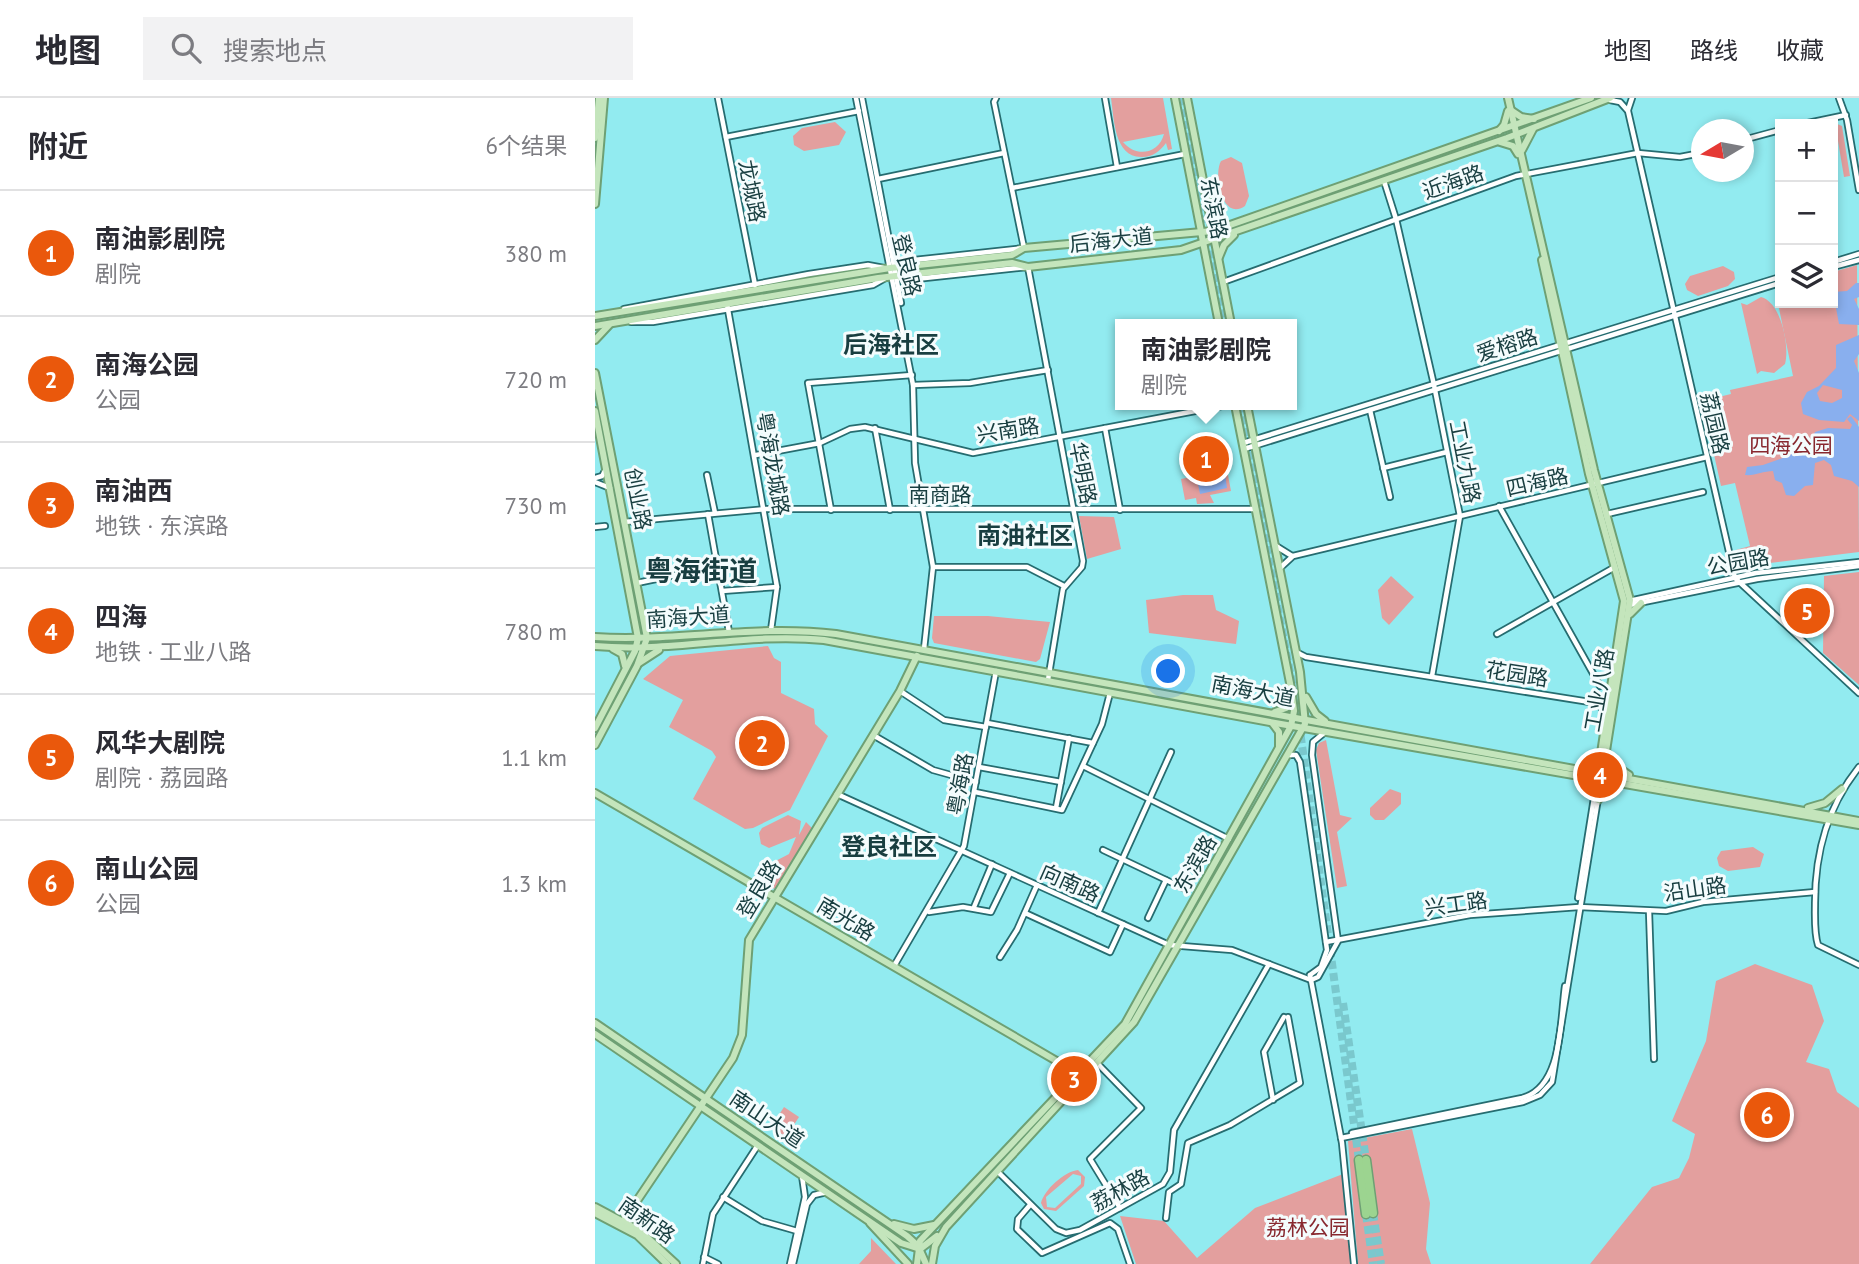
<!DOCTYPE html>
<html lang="zh">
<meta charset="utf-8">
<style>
:root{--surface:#fff;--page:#f2f2f3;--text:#2b2b33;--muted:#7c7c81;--line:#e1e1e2;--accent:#ea580c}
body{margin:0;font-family:"PT Sans","Noto Sans SC",sans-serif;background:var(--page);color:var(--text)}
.controls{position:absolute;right:21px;top:21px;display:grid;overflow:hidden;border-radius:0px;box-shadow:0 4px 10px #0003}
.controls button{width:63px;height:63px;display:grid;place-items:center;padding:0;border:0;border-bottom:2px solid var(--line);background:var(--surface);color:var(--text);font:35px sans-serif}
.compass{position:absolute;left:1096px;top:21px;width:63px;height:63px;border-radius:50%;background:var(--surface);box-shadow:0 4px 10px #0003;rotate:260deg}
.you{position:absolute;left:574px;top:574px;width:24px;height:24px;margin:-18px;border:5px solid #fff;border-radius:50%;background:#1a73e8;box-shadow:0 0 0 10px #1a73e833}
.badge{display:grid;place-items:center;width:46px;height:46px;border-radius:50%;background:var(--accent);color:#fff;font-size:23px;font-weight:700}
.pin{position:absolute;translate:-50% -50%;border:4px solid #fff;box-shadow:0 2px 7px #0006}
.popup{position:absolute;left:520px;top:221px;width:182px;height:91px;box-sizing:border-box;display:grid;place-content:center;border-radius:0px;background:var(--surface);filter:drop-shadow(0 2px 5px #0005);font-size:23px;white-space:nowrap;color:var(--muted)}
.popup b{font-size:26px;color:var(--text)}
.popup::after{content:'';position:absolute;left:50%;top:100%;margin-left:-14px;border:14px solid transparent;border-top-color:var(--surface)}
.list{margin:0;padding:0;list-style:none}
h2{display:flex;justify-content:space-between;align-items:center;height:91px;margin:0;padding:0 28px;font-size:30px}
h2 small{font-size:23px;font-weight:400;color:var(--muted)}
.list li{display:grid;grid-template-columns:46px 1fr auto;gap:21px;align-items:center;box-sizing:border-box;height:126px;padding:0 28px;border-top:2px solid var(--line)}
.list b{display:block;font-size:26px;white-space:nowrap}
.list p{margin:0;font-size:23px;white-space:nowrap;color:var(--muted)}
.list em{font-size:23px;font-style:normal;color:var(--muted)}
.icon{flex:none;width:38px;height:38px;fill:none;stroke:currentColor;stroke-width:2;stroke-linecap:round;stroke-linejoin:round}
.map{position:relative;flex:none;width:1264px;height:1166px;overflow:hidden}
header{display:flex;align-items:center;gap:42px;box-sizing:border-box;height:98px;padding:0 35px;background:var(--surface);border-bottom:2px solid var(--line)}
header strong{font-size:33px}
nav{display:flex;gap:38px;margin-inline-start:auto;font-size:24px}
.search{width:490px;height:63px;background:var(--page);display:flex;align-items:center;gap:18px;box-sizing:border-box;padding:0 24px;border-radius:0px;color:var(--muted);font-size:26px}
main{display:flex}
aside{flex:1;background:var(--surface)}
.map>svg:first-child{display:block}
</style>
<header>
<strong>地图</strong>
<div class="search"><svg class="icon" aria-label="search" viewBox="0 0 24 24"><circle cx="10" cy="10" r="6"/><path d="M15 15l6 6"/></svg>搜索地点</div>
<nav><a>地图</a><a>路线</a><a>收藏</a></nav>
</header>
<main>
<aside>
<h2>附近<small>6个结果</small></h2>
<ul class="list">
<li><span class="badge">1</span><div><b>南油影剧院</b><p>剧院</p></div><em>380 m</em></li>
<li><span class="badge">2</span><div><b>南海公园</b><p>公园</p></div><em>720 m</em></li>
<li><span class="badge">3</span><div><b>南油西</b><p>地铁 · 东滨路</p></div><em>730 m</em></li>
<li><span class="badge">4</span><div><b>四海</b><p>地铁 · 工业八路</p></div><em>780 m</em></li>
<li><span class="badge">5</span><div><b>风华大剧院</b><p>剧院 · 荔园路</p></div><em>1.1 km</em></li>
<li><span class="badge">6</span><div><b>南山公园</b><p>公园</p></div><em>1.3 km</em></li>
</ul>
</aside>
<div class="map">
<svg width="1264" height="1166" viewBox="0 0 1264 1166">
<rect width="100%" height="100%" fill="#92ebf0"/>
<g fill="#e39f9e" fill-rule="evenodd">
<path d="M516,0H568L577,51L573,52L571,45C565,53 558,59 547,59C519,60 519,20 516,0ZM569,36C564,56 541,60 528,44Z"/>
<path d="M240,24L251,34L244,47L209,53L199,47L198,38L207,30Z"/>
<path d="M1240,25L1247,28L1255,78L1249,79Z"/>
<path d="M636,59L647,65L654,98L650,108C627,124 618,77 626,63Z"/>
<path d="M1262,167L1264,454L1151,468L1144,463L1141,452L1155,448L1140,385L1126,388L1107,303L1136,296L1135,292L1198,278L1180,191L1185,190V205H1238V174Z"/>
<path d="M1128,168L1139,174L1140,181L1133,188L1103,198L1092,192L1090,186L1095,178Z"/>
<path d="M1166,199C1186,204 1195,248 1190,266L1179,275L1166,273L1162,276L1146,205L1152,207Z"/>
<path d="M632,372L636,393L615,397L619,405L602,406L601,400L590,402L586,381Z"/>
<path d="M484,418L519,419L526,451L492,461Z"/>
<path d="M1264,474V587L1228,555L1229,478Z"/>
<path d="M796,478L819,499L794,527L787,520L783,492Z"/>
<path d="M588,497H618L621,512L644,523L641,546L554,535L551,502Z"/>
<path d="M339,518H393L455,524L445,561L441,564L339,545L337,540Z"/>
<path d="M173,548L179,560L186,564V595L219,611L220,626L233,638L195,712L158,730L150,731L98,701L121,659L117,653L74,629L88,602L48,581L75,558Z"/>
<path d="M731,642L745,717L757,720L742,734L752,788L742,790L721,652L724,645Z"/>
<path d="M795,691L806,695V706L789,722H780L775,717V710Z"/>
<path d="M193,717L206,723L204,737L211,724L217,730L182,790L175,791L167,787L178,781L171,768L194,756L201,739L174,750L166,746L164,735L167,730Z"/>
<path d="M1158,749L1169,756L1165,769L1133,773L1124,768L1122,760L1126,753Z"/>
<path d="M1160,866L1217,887L1229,923L1211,964L1234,971L1242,994L1264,1010V1166H995L1057,1089L1084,1080L1094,1060L1100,1036L1077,1023L1111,943L1121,883Z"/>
<path d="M189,1009L204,1019L191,1039L176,1029Z"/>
<path d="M817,1031L835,1105L831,1151L836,1166H763L753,1043ZM774,1060L782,1115L769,1118Z"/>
<path d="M483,1072L490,1079L489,1088L461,1113L449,1111L446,1105C449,1092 470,1073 483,1072ZM478,1076L486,1078V1086L460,1110L452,1109L451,1099Z"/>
<path d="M748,1076L756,1166H541L525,1118L569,1123L602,1160L660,1110Z"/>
<path d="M276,1140L301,1166H264L276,1153Z"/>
</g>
<g fill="#89afee" fill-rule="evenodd">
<path d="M1261,185H1264V199L1259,201L1264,211V227L1244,226L1238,194L1252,193Z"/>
<path d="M1264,237V256L1259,263L1264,275V323L1255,316L1249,324L1224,322L1208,316L1206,305L1212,294L1224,288L1241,270V247ZM1228,287L1247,292V300L1237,305L1225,303L1222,295Z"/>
<path d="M1256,318L1264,329V389L1257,383L1239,378L1236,367L1229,362L1220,365L1218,387L1210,388L1199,398L1191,397L1187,385L1180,382L1178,373C1168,373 1160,378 1150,377L1152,369L1168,367L1196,357L1192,349L1196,344L1207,351L1214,349L1220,334L1233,330L1255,331L1257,327L1252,321Z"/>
<path d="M630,376L632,390L605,396L602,381Z"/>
</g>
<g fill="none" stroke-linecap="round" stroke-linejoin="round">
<g stroke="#7ac8cd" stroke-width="8" stroke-dasharray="8 4" stroke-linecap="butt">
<path d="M583,0L628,226"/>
<path d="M644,307L702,611L764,1062"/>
<path d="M748,905L771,1062"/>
<path d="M778,1115L786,1166"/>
<path d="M771,1116L778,1166"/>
</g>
<g stroke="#266c70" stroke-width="8">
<g id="minor">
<path d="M123,0L160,187"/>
<path d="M261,0L318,287L320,365L338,469L329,551"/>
<path d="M267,0L306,205"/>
<path d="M510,0L522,69"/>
<path d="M1244,0L1252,22L1264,92"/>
<path d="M1015,2L1025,4L1033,13L1140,480L1264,595"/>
<path d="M1033,12L1037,0"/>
<path d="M1208,26L1251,17"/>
<path d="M131,39L264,13"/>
<path d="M1148,42L1185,32"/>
<path d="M283,81L409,55"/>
<path d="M789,83L801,121L839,287L865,418L837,578"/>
<path d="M417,90L590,56"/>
<path d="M1238,164L1264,156"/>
<path d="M305,168L319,162L429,150L399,4L401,0"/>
<path d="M1238,169L1264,162"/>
<path d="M305,179L321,181L433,169L488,463L487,469L468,491L453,582"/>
<path d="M628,184L921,78L1043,55L1085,59L1106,55"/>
<path d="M132,206L182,489L176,532"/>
<path d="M29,211L214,176L273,167L289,170"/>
<path d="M36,224H58L278,187L292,179"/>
<path d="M318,287L375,285L453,272"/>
<path d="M775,312L795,399"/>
<path d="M280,330L295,412"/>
<path d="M510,330L525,412"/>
<path d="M648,345L1185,179"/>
<path d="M649,351L1185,185"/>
<path d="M161,357L225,345L255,331L270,329L378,355L632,307"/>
<path d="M788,370L852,354"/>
<path d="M112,377L120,415"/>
<path d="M0,380L7,378L11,371"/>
<path d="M0,384L15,390"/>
<path d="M904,408L1005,588"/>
<path d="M236,412L213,285L317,277"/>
<path d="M113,416L134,534"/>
<path d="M1012,416L1108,394"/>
<path d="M29,424L171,411H661"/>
<path d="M0,429L10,428"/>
<path d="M681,448L697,458"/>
<path d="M338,469H432L469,488"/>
<path d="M685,470L698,458L1112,359"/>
<path d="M42,485L90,475"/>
<path d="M127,493L182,489"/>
<path d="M1034,503L1161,475L1264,464"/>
<path d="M1034,507L1162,481L1264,468"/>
<path d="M902,536L1020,469"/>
<path d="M701,554L711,559L1001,605L1012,615"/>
<path d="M305,593L349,622L391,629"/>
<path d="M392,625L498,645"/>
<path d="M278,637L338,672L381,684"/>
<path d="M693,657H701L705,664L732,852L726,869L715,877"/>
<path d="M488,668L634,741"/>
<path d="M384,669L466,684"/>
<path d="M1264,669C1232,709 1220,754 1220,805C1220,818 1219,835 1223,847L1264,867"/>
<path d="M380,694L467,712L507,626L515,595"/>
<path d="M242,696L574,847L637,852L716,882"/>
<path d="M461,710L474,640"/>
<path d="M508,752L590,791"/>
<path d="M983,800L1002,681"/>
<path d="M379,809L397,766"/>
<path d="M1054,813L1059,961"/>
<path d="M334,814L368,809L396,814L415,775"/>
<path d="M430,815L515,854L528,826"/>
<path d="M503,815L576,654"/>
<path d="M553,820L571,782"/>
<path d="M731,844L875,817L984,809L1071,813L1108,804L1220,794"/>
<path d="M405,859L422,832L442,787"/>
<path d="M299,868L369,748L401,573"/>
<path d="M715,877L747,1045L759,1166"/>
<path d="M716,882L723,879L743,843L717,657L718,644L729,635"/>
<path d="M502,965L546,1010L495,1061L525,1110"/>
<path d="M678,1002L669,954L689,919"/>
<path d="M757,1035L927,1000C968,989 965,923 970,888"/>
<path d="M746,1040L928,1004L945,997L957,984L1006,682"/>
<path d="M402,1073L461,1131L471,1135L485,1132L568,1086L575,1074L579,1032L674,866"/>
<path d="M128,1099L167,1123L202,1133"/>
<path d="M435,1107L423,1121L422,1131L447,1155L515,1125L523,1131L535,1166"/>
<path d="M571,1120L574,1094L586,1086L593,1045L635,1027L705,985L693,919"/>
<path d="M109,1159L123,1166"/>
<path d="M108,1166L118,1116L163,1047"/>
<path d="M195,1166L210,1099L207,1078"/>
<path d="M198,1166L212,1106L219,1097L232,1094"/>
</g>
</g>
<g stroke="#6ea074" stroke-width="10">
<g id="major">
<path d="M580,0L624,226"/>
<path d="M592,0L636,226"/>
<path d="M913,0L999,372L1035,502L1007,678"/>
<path d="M917,13L926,19L939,21"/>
<path d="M904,33L909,27L913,13"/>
<path d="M0,40L4,0"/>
<path d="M905,44L918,48L923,56"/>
<path d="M927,52L938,31"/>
<path d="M0,106L9,0"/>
<path d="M624,159L629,147L639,137"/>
<path d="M947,162L994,376L1029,503L1003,675"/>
<path d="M0,218L295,170L417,157L429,150L618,133L996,0"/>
<path d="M0,228L283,180L417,165L433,169L586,152L912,40L1015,0"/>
<path d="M0,242L14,227"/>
<path d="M0,275L52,540L42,568L0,647"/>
<path d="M0,313L43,540L40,553L0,630"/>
<path d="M1035,516L1046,505"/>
<path d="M0,539C81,544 160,526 241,536L1264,723"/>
<path d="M0,548C77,555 152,534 229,542L686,626L1264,727"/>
<path d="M18,551L27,556L30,568"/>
<path d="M44,565L64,552"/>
<path d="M711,599L721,616L730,623"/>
<path d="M680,614L691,610L696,599"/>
<path d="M678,626L684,634V648"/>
<path d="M1013,656L1019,667L1034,677"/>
<path d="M0,695L484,976"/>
<path d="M1003,702L1011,692L1024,686"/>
<path d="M1213,710L1230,705L1247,691"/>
<path d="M0,925L312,1138L323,1148L331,1166"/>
<path d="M0,936L306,1145L325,1151L342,1138"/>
<path d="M0,1109L45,1133L81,1166"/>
<path d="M0,1115L42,1137L72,1166"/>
<path d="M29,1122L138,960L147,937L154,842L305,593L322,558"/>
<path d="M275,1125L313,1166"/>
<path d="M299,1126L319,1131L339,1127"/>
<path d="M322,1166L325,1143L530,926L696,628L699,613L696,590L640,307"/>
<path d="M337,1166L340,1148L351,1129L539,924L710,626L705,574L652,307"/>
</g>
</g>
<g stroke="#6ea074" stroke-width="11">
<g id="highway">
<path d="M764,1062L771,1116"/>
<path d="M771,1062L778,1115"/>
</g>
</g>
<use href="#minor" stroke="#fff" stroke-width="4.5"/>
<use href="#major" stroke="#c4e5bc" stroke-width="6"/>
<use href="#highway" stroke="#9cd490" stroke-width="8"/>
</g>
<g text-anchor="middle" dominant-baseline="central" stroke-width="6" stroke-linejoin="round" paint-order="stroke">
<g font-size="21" fill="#183e40" stroke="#f4fcfd">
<text transform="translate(858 84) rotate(-20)">近海路</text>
<text transform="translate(157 93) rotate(79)">龙城路</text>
<text transform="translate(619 110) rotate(79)">东滨路</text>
<text transform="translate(516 142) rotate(-6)">后海大道</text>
<text transform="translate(312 167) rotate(77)">登良路</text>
<text transform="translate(912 247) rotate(-18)">爱榕路</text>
<text transform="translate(1120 325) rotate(77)">荔园路</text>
<text transform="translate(413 332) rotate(-9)">兴南路</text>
<text transform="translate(870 364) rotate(79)">工业九路</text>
<text transform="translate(178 366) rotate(80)">粤海龙城路</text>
<text transform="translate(488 375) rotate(79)">华明路</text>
<text transform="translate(942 384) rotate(-13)">四海路</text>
<text x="345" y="396">南商路</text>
<text transform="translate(43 401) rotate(79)">创业路</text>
<text transform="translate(1143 464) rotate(-10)">公园路</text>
<text transform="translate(93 519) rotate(-4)">南海大道</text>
<text transform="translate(922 576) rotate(9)">花园路</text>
<text transform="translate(1004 592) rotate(-80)">工业八路</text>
<text transform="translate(658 593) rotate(11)">南海大道</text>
<text transform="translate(365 686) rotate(-80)">粤海路</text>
<text transform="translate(600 766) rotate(-60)">东滨路</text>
<text transform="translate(475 785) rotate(24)">向南路</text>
<text transform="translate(164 791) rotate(-59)">登良路</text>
<text transform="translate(1100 791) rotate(-8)">沿山路</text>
<text transform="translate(861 806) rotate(-8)">兴工路</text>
<text transform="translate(251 821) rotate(31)">南光路</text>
<text transform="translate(172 1021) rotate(34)">南山大道</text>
<text transform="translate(525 1092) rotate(-29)">荔林路</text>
<text transform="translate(52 1122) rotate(35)">南新路</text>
</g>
<g font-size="21" fill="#88282f" stroke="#f4fcfd">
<text x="1196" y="347">四海公园</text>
<text x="713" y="1129">荔林公园</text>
</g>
<g font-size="24" font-weight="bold" fill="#183e40" stroke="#f4fcfd">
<text x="296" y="246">后海社区</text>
<text x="430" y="437">南油社区</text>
<text x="294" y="748">登良社区</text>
</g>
<g font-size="28" font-weight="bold" fill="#183e40" stroke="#f4fcfd">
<text x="106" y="472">粤海街道</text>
</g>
</g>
</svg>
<div class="controls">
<button>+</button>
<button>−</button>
<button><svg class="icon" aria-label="layers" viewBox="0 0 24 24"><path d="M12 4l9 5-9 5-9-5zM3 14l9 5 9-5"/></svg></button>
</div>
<svg class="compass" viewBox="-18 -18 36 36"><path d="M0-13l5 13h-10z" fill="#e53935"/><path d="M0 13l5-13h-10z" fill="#7c7c81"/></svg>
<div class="you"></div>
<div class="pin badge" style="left:611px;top:361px">1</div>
<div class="popup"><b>南油影剧院</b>剧院</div>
<div class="pin badge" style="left:167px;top:645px">2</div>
<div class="pin badge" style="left:479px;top:981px">3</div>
<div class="pin badge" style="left:1005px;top:677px">4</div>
<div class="pin badge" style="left:1212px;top:513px">5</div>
<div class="pin badge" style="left:1172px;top:1017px">6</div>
</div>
</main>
